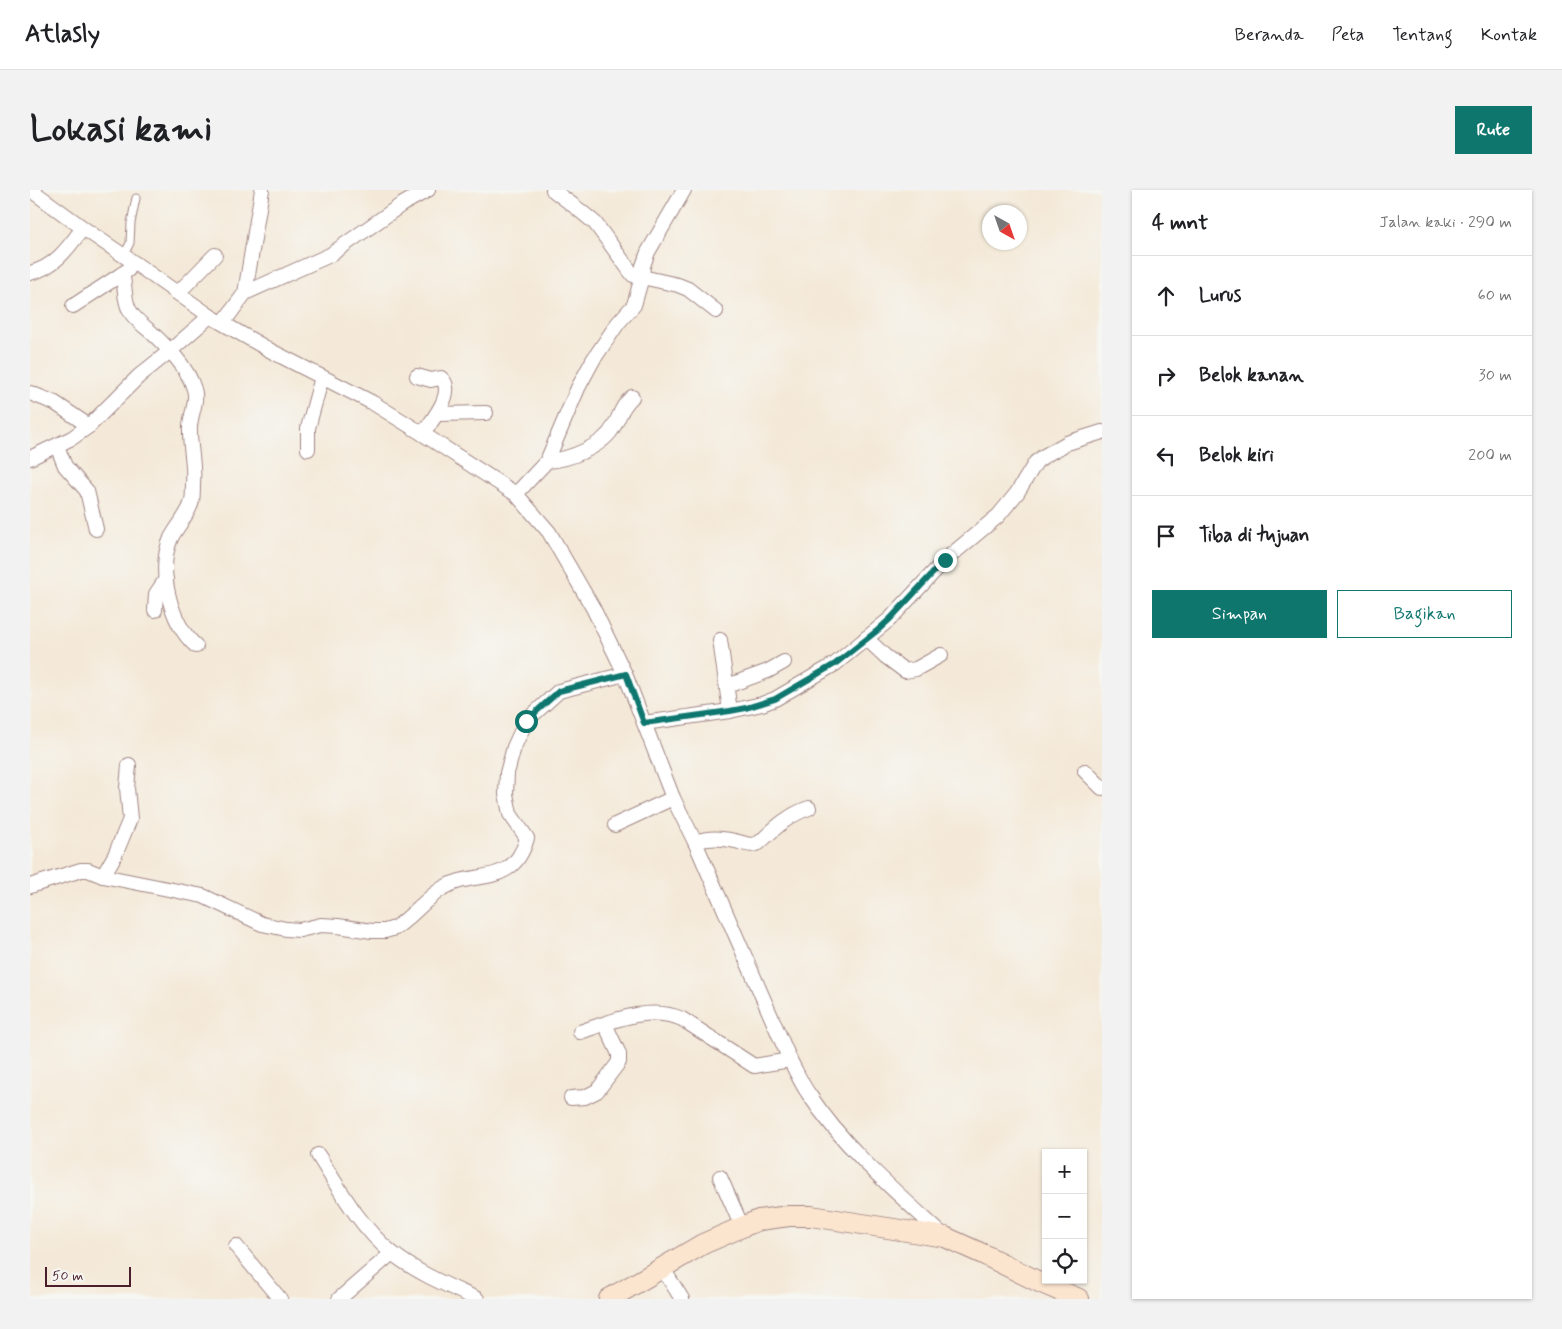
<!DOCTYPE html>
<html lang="id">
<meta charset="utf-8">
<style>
:root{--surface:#fff;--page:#f2f2f2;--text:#202124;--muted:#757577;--line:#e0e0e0;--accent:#0f766e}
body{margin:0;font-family:Mynerve,sans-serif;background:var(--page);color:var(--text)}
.controls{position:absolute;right:15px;bottom:15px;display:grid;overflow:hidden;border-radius:0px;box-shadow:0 1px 4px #0004}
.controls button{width:45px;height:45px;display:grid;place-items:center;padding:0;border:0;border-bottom:1px solid var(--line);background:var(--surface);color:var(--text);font:25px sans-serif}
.compass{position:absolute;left:952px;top:15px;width:45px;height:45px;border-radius:50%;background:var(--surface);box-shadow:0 1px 4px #0004;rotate:140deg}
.scale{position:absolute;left:15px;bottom:12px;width:86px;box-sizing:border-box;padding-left:5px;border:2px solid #4a1f2b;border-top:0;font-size:14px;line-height:18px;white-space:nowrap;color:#4a1f2b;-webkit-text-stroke:4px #f6f6f2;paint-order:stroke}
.stop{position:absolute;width:15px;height:15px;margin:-11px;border:4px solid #0f766e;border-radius:50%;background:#fff}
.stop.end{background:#0f766e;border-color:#fff;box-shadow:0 1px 5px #0008}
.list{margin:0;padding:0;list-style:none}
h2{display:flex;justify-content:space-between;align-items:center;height:65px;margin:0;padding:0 20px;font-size:21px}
h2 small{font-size:16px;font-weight:400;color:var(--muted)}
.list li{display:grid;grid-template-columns:32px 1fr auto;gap:15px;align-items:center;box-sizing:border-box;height:80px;padding:0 20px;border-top:1px solid var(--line)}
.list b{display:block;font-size:19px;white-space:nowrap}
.list em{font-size:16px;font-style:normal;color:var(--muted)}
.actions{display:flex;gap:10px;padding:15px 20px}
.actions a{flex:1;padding:11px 0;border:1px solid var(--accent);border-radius:0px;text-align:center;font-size:18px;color:var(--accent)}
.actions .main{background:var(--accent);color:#fff}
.icon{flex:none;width:28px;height:28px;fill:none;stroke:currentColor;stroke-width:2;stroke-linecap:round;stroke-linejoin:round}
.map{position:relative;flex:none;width:1072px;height:1109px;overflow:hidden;border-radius:0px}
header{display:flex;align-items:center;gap:30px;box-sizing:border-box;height:70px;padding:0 25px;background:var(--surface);border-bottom:1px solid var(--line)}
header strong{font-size:24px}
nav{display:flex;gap:28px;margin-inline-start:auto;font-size:18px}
.intro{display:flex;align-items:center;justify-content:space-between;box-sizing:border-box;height:120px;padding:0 30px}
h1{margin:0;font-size:35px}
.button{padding:12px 22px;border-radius:0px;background:var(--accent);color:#fff;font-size:18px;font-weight:700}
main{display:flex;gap:30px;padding:0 30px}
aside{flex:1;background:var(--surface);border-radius:0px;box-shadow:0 1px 4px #0004}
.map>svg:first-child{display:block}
</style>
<header>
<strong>Atlasly</strong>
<nav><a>Beranda</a><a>Peta</a><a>Tentang</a><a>Kontak</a></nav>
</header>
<div class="intro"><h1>Lokasi kami</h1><a class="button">Rute</a></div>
<main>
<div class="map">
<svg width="1072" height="1109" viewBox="0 0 1072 1109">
<rect width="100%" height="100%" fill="#f6f6f2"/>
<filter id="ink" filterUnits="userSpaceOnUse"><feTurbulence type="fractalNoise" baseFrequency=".02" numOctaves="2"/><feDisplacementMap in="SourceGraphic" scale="10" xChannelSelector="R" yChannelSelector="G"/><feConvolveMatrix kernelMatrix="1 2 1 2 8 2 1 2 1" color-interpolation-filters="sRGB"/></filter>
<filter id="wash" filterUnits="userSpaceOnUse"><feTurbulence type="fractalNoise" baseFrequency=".0096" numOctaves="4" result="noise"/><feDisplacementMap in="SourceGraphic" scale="20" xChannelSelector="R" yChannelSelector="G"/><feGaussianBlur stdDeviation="1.12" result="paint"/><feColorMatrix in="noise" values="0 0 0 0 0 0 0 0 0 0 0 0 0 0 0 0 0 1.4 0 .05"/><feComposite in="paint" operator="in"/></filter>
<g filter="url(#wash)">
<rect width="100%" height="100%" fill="#f4e9d8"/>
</g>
<g filter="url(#ink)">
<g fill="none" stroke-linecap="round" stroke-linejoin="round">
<g stroke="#9f8482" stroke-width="9">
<path id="lane" d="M94,65L100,53L101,33L106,8"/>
</g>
<g stroke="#9f8482" stroke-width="16">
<g id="street">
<path d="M1,0L53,38L106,74L180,126L243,162L343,213L393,244L486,304L519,342L563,418L595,484L643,608L665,652L760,870C766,881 771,893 778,903C815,959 866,1002 915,1047"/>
<path d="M523,0L548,19L565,33L603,85L648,95L658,99L686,121"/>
<path d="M0,83C25,77 38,58 53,38"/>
<path d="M92,84C96,96 93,110 100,121C104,129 114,136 121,142C138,158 157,176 164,199C168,211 161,223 160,236C159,255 165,274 163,293C163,299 163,306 162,311C159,324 147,336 141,348C127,380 140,433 166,456"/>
<path d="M148,103L185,65"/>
<path d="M215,103L300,65L371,15L398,0"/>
<path d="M43,116L98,80"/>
<path d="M193,133L215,103L232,0"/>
<path d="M387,186L401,190L411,188C427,202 401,231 393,244"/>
<path d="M0,203L25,213L59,236"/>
<path d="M407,224L456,223"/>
<path d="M27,256L35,276L57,301L66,339"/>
<path d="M278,259V238L292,187"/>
<path d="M0,268L42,248L59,236L109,186L140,161L180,126"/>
<path d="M517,271C539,270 574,256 584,236C591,224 591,217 602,207"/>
<path d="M486,304L517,271L548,198L563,170L588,133L604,115L612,87L613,76L618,62L654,0"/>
<path d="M125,420L126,404L136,389"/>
<path d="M836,448L855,466L875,481L886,479L911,465"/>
<path d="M690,450L700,521"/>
<path d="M697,496L738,481L754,472"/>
<path d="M614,533L700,521L732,514L745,509L805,474L860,429L915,370L968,326L987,303L1006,272L1014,266L1037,253L1072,242"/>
<path d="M1055,581L1072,598"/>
<path d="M585,635L643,608"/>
<path d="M665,652C679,647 691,648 705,651C714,653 720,657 729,653C744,639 758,625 779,618"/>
<path d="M73,686L85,665L100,629L97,598L99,575"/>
<path d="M0,696L51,680H58L73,686L173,706L232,734L256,739L270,740L291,735L308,736L342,741H355L365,738C382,727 395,709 413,698C444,679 483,699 497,648L480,624L476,604L477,583L484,557L496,531L529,501L595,484"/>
<path d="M550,842C583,831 619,815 652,829L724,876L760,870"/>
<path d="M541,908L555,907L567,901L589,872V864L575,834"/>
<path d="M288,965C310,1000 330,1037 362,1063C387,1083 419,1096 447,1109"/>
<path d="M690,987L712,1037"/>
<path d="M206,1056L250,1109"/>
<path d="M633,1079L652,1109"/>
<path d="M309,1109L362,1063"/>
</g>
</g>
<g stroke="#9f8482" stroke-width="22">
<path id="secondary" d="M579,1109L673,1054L712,1037L729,1030L759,1026H781L915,1047L955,1065L1007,1091L1049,1109"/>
</g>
<use href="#lane" stroke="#fff" stroke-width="7"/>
<use href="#street" stroke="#fff" stroke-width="14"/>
<use href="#secondary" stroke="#fce5cf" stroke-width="20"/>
</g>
</g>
<g fill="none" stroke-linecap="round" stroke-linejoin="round" filter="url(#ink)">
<path stroke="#0f766e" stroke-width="6" d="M496,531L529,501L596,484L614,533L700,521L716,518L745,509L805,474L848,440L860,429L915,370"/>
</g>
</svg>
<div class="controls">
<button>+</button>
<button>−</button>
<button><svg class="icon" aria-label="locate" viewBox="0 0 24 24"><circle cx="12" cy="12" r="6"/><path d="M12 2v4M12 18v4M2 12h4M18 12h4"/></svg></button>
</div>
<svg class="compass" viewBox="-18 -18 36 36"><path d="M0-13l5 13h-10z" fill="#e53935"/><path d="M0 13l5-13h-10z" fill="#757577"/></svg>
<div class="scale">50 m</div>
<div class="stop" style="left:496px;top:531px"></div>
<div class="stop end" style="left:915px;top:370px"></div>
</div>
<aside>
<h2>4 mnt<small>Jalan kaki · 290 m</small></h2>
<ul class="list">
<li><svg class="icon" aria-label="ahead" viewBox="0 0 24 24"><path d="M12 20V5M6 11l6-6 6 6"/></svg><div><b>Lurus</b></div><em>60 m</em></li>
<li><svg class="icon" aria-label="right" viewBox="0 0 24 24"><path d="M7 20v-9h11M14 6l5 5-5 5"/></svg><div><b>Belok kanan</b></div><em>30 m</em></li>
<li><svg class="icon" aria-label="left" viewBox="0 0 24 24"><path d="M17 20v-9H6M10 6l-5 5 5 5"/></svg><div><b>Belok kiri</b></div><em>200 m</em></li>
<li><svg class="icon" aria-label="arrive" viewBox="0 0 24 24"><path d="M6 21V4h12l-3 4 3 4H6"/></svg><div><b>Tiba di tujuan</b></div></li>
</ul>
<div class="actions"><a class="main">Simpan</a><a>Bagikan</a></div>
</aside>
</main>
